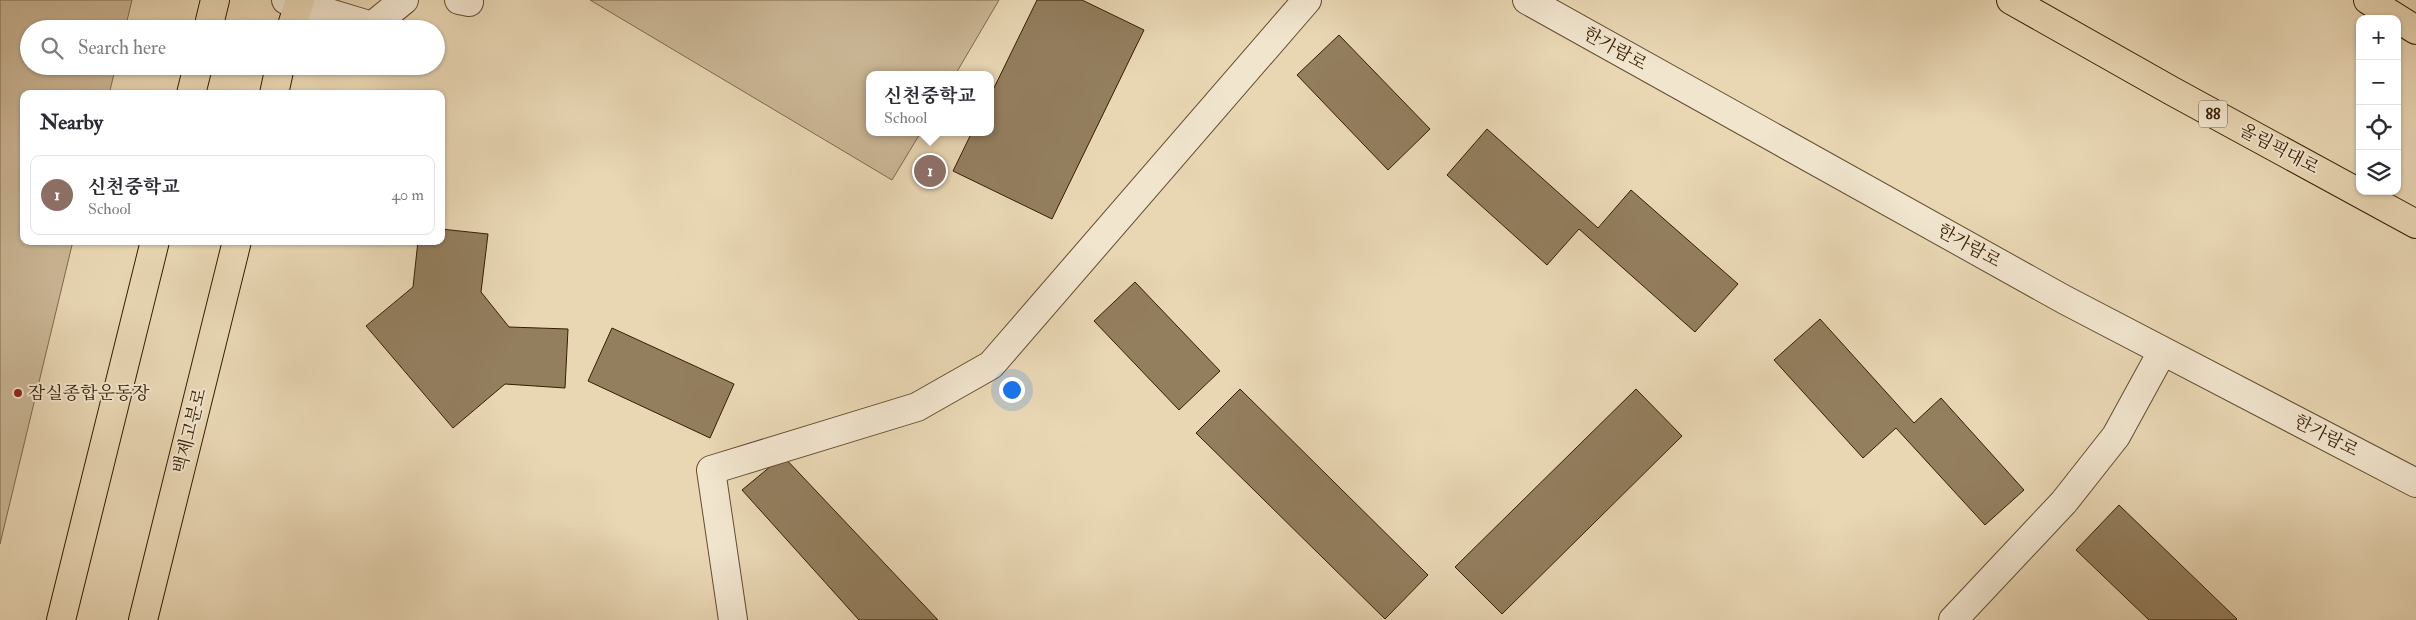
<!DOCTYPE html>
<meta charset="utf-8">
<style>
:root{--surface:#fff;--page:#f2f2f3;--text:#2b2b33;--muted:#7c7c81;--line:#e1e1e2;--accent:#111827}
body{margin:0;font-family:"IM FELL Double Pica","Noto Serif KR",serif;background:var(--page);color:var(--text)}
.controls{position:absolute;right:15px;top:15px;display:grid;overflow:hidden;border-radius:10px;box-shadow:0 1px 4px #0004}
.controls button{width:45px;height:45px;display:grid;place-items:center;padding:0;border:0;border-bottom:1px solid var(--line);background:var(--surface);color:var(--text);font:25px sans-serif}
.you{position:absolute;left:1011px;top:389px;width:18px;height:18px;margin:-12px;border:4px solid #fff;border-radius:50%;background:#1a73e8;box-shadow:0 0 0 8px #1a73e833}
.badge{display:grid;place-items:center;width:32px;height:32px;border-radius:50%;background:var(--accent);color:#fff;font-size:16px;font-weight:700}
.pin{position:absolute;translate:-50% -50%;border:2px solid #fff;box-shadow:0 1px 5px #0006}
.popup{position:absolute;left:866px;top:71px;width:128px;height:65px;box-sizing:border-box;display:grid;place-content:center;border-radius:10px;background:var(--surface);filter:drop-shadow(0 1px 4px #0005);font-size:16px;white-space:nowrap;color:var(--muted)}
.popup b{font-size:19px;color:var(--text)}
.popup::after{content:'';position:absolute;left:50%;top:100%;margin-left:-10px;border:10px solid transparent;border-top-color:var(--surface)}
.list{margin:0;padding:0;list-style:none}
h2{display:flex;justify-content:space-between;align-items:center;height:65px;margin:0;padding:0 20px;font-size:21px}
h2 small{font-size:16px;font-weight:400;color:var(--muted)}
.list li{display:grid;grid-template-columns:32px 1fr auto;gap:15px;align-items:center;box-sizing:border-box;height:80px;margin:0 10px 10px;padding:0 10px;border:1px solid var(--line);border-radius:10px}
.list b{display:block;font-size:19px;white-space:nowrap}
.list p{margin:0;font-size:16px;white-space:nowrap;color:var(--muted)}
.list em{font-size:16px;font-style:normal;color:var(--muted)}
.icon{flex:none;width:28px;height:28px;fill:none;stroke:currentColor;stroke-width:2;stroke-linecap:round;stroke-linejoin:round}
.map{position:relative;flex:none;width:2416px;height:620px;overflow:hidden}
.search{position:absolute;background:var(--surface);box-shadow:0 1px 4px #0004;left:20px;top:20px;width:425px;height:55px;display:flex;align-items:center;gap:12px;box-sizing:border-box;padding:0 18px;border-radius:28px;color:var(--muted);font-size:19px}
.panel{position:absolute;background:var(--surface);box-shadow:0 1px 4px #0004;left:20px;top:90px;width:425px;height:155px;border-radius:10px}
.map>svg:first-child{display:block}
</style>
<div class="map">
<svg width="2416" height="620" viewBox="0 0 2416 620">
<rect width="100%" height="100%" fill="#e9d7b4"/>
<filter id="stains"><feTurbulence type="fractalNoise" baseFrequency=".004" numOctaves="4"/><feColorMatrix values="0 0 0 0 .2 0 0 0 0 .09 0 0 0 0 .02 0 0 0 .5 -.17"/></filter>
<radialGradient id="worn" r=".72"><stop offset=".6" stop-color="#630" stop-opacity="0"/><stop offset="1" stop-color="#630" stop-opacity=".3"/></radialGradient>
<g fill="#cbb796" stroke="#806a4c">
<path d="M0,0H132L125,29H29V66H116L109,94H24V241H73L0,544Z"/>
<path d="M590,0H999L955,75H870V132H921L892,180Z"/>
</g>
<g fill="#937e5e" stroke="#361d01">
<path d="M1037,0H1082L1144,30L1052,219L953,171L972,132H990V96Z"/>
<path d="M1339,35L1430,129L1388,170L1297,75Z"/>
<path d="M1487,129L1598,228L1631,190L1738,284L1695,332L1579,229L1547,265L1447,175Z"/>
<path d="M441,229L488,234L481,292L509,327L568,329L565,388L505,384L453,428L366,326L413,287L418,241H441Z"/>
<path d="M1135,282L1220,371L1179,410L1094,321Z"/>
<path d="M1820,319L1914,423L1941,398L2024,490L1985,525L1896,428L1863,458L1774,360Z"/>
<path d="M612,328L734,384L710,438L588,381Z"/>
<path d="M1240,389L1428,575L1385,619L1196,433Z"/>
<path d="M1636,389L1682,436L1502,614L1455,567Z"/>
<path d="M783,456L938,620H859L742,490Z"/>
<path d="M2119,505L2237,619L2236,620H2149L2076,550Z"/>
</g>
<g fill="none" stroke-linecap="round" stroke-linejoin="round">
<g stroke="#634c2e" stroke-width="30">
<g id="minor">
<path d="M286,0L372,26L404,0"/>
<path d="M459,0L469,2"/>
<path d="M1527,0L2065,300L2416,483"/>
<path d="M733,620L711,470L917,407L991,365L1307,0"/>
<path d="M1953,620L2064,502L2116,436L2162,352"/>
</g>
</g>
<g stroke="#361d01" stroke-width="30">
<g id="major">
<path d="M208,29L215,0"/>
<path d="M291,29L300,0"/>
<path d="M191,94L198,66"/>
<path d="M274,94L280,66"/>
<path d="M61,620L155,241"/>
<path d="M143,620L237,241"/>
</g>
</g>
<g stroke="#361d01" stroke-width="30">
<g id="highway">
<path d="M2011,0L2172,91L2416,224"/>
<path d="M2368,0L2416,30"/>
</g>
</g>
<use href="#minor" stroke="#f1e5ce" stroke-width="28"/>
<use href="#major" stroke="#e9d7b4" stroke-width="28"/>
<use href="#highway" stroke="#e9d7b4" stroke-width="28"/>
</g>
<circle fill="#8f2418" stroke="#f1e5ce" stroke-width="2" cx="18" cy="393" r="5"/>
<g text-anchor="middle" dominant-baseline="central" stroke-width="4" stroke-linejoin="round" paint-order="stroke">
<rect fill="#f1e5ce" stroke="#6e593e" stroke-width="1" x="2199" y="100.5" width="28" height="27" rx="4"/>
<g font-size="16" font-weight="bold" fill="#361d01">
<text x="2213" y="114">88</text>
</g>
<g font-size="18" fill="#361d01" stroke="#f1e5ce">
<text transform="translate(1615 49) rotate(29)">한가람로</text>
<text transform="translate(2279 149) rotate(28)">올림픽대로</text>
<text transform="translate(1969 246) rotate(29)">한가람로</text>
<text transform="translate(190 431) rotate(-76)">백제고분로</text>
<text transform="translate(2326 436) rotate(27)">한가람로</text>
</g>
<g font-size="18" fill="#361d01" stroke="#f1e5ce" text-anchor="start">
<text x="28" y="393">잠실종합운동장</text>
</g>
</g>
<rect width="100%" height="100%" filter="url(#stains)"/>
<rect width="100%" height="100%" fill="url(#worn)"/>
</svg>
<div class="controls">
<button>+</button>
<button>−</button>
<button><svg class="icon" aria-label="locate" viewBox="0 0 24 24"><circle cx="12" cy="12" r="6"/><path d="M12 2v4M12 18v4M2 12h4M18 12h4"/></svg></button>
<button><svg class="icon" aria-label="layers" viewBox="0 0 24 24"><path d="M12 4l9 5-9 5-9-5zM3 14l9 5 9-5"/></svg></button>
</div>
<div class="you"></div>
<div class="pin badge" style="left:930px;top:171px;background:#8d6e63">1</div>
<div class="popup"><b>신천중학교</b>School</div>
<div class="search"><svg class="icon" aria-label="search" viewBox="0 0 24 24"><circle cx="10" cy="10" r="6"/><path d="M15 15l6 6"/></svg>Search here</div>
<section class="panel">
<h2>Nearby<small></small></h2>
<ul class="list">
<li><span class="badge" style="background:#8d6e63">1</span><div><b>신천중학교</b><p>School</p></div><em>40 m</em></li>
</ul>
</section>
</div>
